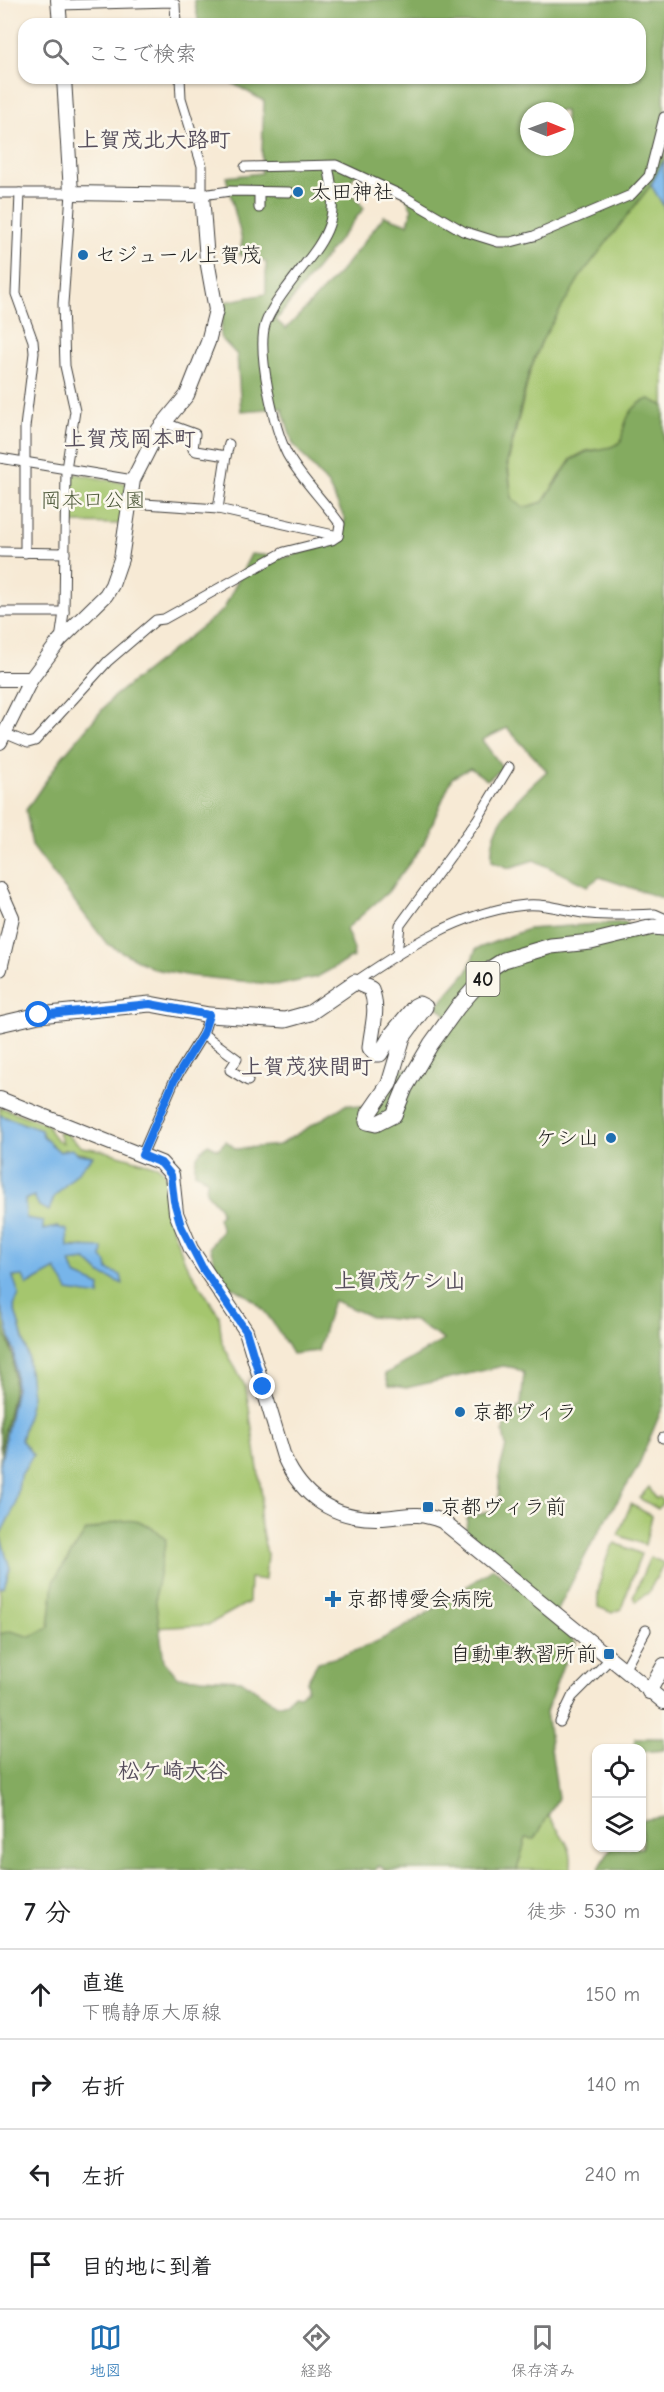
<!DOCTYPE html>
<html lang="ja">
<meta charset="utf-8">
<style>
:root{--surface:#fff;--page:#f2f2f2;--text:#202124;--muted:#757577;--line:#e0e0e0;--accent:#1f6fb2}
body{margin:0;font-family:"Comic Neue","Klee One",sans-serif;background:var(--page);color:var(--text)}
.controls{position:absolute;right:18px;bottom:18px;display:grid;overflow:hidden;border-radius:12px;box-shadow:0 2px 4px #0004}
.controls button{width:54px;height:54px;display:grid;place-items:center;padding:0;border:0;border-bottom:2px solid var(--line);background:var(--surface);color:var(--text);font:30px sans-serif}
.compass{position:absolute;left:520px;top:102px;width:54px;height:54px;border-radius:50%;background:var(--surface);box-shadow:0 2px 4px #0004;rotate:91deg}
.stop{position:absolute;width:18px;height:18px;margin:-14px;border:4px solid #1a73e8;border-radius:50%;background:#fff}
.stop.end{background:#1a73e8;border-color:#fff;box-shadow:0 2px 6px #0008}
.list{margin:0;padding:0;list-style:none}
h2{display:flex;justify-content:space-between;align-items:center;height:78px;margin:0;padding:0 24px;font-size:26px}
h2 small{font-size:20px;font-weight:400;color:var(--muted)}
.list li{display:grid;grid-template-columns:39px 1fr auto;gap:18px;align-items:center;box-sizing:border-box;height:90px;padding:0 24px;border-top:2px solid var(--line)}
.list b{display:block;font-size:22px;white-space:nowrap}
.list p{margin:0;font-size:20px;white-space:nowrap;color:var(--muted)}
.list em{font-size:20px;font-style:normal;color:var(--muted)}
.icon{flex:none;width:33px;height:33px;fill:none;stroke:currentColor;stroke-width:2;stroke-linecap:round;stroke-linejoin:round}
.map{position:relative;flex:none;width:664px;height:1870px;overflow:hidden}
.search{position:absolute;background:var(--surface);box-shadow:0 2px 4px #0004;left:18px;right:18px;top:18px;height:66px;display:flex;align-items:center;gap:15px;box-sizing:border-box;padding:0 21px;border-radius:18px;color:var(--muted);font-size:22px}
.sheet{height:438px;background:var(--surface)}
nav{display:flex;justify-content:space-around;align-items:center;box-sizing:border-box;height:84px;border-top:2px solid var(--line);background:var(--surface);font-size:16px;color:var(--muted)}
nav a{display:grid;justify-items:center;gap:3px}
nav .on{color:var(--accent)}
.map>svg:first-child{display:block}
</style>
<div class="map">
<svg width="664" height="1870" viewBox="0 0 664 1870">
<rect width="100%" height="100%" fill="#fbf7ec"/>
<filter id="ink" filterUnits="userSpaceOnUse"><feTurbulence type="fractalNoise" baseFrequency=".0167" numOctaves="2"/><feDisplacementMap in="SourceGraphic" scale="12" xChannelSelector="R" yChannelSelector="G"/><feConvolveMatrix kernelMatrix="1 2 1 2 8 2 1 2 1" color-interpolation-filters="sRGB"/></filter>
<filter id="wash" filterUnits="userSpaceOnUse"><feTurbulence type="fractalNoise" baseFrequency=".008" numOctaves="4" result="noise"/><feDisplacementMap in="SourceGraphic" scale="24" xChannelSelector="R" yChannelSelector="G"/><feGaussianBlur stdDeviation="1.35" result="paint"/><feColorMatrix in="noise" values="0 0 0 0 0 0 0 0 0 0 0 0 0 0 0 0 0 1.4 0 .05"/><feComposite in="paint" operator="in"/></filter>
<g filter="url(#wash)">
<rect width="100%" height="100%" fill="#f7ead5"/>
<g fill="#a5c66e" stroke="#607145" stroke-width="1.5">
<path d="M664,0V406L649,399C629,405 624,424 621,442L612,447L586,451L571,459L543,502L523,508L512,498L508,463L530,372L545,333L612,211Z"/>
<path d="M72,473L130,484L125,524L68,523V478Z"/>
<path d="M0,1107L47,1124C50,1132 54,1140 63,1143L58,1133L64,1132L82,1147L101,1150L157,1166L164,1172L168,1183L172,1228L186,1264L219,1315L222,1343L246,1388L262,1496L259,1518L267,1554L265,1580L250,1578L249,1602L208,1625L153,1628L156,1590L55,1580L49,1627L31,1637L11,1632L0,1634V1589L4,1587L10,1568L0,1535L15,1506L20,1477L33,1455L21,1440L31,1396L27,1353L14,1307L13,1276L23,1275L28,1285L56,1268L99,1286L75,1275L70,1261L86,1260L101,1274L108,1270L84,1246L68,1247L57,1227L43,1230L26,1218L24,1200L34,1196L54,1197L92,1156L66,1149L60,1152L43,1137L41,1130L0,1115Z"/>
<path d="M0,1305C23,1372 14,1398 0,1465C0,1438 11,1413 14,1387C16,1356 0,1334 0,1305Z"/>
<path d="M649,1487L656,1499L659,1497L663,1502L658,1509L639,1498Z"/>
<path d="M631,1504L652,1516L645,1545L618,1535Z"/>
<path d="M615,1543L641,1554L621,1609L612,1613L599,1607C594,1596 607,1550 615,1543Z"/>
<path d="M650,1557L664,1563L648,1593L636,1601L633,1597Z"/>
<path d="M548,1815C559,1833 576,1848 570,1870H517L526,1837L535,1839Z"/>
</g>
<g fill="#84ab61" stroke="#50643e" stroke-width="1.5" fill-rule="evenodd">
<path d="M194,0H664V160L651,185L580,277L541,342L529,372L507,463L512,498L523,508L543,502L571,460L586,452L611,447L621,442C624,423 629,404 650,399L664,406V899L600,877L587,886L534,860L509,868L492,861C488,821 520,796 547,771L507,728L482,740L503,768L487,780L470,768L452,778L423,845L388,892L346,929L354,949L353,957L317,977L280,985L191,976L154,969L107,944L32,846L26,810L62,757L113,697L223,610L251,554L286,557L340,541L345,519L328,485L293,444L282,408L241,411L237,355L220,337L224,302L266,294V262L240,255L242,240L226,177L261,173L264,101L223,78H640V24H199ZM529,111H565V147H529ZM359,169L404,194L412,209L408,224L384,216L342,270L286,329L276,320L364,208L346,188Z"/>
<path d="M625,922L641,935L664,934V1404L637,1469L593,1541L553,1619L576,1643L563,1665L546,1712L558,1798L535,1839L526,1838L517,1870H386L379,1866L375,1870H0V1634L11,1631L31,1637L49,1627L54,1580L86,1531C122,1521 137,1510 166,1540L156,1590V1603L164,1661L178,1677L241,1680L277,1705L287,1702L294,1694L300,1695L307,1689V1681L318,1662C385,1647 438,1606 493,1568L516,1587L520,1575L466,1531L467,1518L495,1510L498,1504L500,1469L506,1446L503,1432L505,1419L521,1405L524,1373L515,1368L503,1366L406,1388L389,1385L385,1374L444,1340L414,1321L371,1317L333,1300L318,1351L292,1354C274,1322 256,1290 218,1284L209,1266L214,1260L210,1247L222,1230L218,1218L221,1214L220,1208L206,1192L207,1179L195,1172C194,1157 198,1153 208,1144L218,1149L226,1141L236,1149L279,1145L347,1104L366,1108L401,1069L422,1068L453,1022L437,1006L468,970L476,949L528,929Z"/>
<path d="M0,1318L13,1356L14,1387L0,1452Z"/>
<path d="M635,1738H664V1750L642,1752V1748H634Z"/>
<path d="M664,1817V1870H598L611,1848H642V1820Z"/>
</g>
<g fill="#77b5ea" stroke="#4a6883" stroke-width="1.5">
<path d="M664,160V207L651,185Z"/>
<path d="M0,1115L41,1130L43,1137L60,1152L71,1149L79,1154L93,1156L54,1197L49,1211L39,1206L34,1196L25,1200L26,1218L43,1221V1230L57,1227L67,1230L68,1247L103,1248L102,1258L107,1263L108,1270L121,1275L123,1284L101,1274L86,1260L70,1262L75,1275L100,1286L99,1296L68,1291L56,1269L27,1285L23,1276L13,1277L19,1294L14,1307L27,1353L32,1396L21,1440L33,1455L20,1477L15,1506L0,1535L10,1568L4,1587L0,1589V1465L16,1388L14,1351L0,1305Z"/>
</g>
</g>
<g filter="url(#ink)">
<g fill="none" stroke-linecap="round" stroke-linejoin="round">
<g stroke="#3d3b38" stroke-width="11">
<g id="street">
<path d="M59,5L172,2L175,4L176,24"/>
<path d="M180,78L181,98L202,166V195L230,191L289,192"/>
<path d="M245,167L336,165L403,196L463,231L498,242H511L534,236L631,195L649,176L664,117"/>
<path d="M0,193H71L63,304L65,366L75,411L66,469L64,612L60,640"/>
<path d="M20,193L16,294L33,341L34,353L25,427V553"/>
<path d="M259,208V192"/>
<path d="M165,423L195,434L193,449L196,451L226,456L218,509"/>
<path d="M226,456L229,444"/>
<path d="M0,458L133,480"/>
<path d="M130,503L218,509L338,536L340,524C324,501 301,479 287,454C274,428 257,353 265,325C269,312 278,300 286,289C320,242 343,229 328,167"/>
<path d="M0,552L65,553"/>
<path d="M0,612H64"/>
<path d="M4,733L28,743L35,741L108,661L156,620L164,619L284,552L332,540L338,536"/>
<path d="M397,954L400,925L477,820L509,767"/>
<path d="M355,982C407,947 462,911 526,905C548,903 569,912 590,914C611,916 633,915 655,914L664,918"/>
<path d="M203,1034L237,1059L230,1070L248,1081"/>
<path d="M142,1155L174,1081L203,1034L209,1015"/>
<path d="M663,1438H664"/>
<path d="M624,1670L646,1630"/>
<path d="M560,1722L572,1697L610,1659"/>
</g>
</g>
<g stroke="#3d3b38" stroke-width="16">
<g id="secondary">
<path d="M58,0L60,24"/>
<path d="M0,679H31"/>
<path d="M0,742L31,679L60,640L106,595L112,585L121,559L133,480L159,429L187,395L208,342L216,310L207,260L202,195L71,193L64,78"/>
<path d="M0,890L12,917L0,969"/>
<path d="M0,1099L161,1163L172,1175L176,1213L191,1249L246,1331L284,1457C302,1497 334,1519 379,1518C406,1517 414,1510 442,1521L664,1702"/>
<path d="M649,1692L664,1665"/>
</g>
</g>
<g stroke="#3d3b38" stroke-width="17">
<path id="primary" d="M0,1024L39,1015L150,1004L209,1015L285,1020L310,1013L355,982L371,989C379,1010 372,1026 370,1048L375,1054H380L392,1034L415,1006L419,1004L425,1007L403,1037L389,1084L369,1113L367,1122L376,1124L394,1115L405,1088L431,1044L457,1008L493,967L504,960L551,946L591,942L653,927L664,928"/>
</g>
<use href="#street" stroke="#fff" stroke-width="9"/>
<use href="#secondary" stroke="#fff" stroke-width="14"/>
<use href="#primary" stroke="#fff" stroke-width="15"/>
</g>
</g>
<g fill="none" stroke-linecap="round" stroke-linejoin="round" filter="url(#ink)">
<path stroke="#1a73e8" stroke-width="8" d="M39,1015L150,1004L209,1015L203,1034L174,1081L142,1155L161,1163L171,1175L174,1201L181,1226L203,1269L246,1331L263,1387"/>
</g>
<g fill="#1f6fb2" stroke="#fbf7ec" stroke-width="2">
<circle cx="298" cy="192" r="6"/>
<circle cx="83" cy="255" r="6"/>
<circle cx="611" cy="1138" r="6"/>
<circle cx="460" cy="1412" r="6"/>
<rect x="422" y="1501" width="12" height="12" rx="3"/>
<path d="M330 1590h6v6h6v6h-6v6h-6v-6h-6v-6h6z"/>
<rect x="603" y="1648" width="12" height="12" rx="3"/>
</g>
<g text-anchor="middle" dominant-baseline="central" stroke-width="5" stroke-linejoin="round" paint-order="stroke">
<rect fill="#fbf7ec" stroke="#5f5e5a" stroke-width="1.5" x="466.5" y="962" width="33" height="34" rx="4.5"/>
<g font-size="20" font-weight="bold" fill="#1c1c1c">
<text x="483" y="979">40</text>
</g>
<g font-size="21" fill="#1c1c1c" stroke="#fbf7ec" text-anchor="start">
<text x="310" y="192">太田神社</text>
<text x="95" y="255">セジュール上賀茂</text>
<text x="599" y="1138" text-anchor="end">ケシ山</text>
<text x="472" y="1412">京都ヴィラ</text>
<text x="440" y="1507">京都ヴィラ前</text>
<text x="346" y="1599">京都博愛会病院</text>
<text x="597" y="1654" text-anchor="end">自動車教習所前</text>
</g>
<g font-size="21" fill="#4c5839" stroke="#fbf7ec">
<text x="93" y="500">岡本口公園</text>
</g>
<g font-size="22" font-weight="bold" fill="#564e5c" stroke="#fbf7ec">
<text x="154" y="140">上賀茂北大路町</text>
<text x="130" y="439">上賀茂岡本町</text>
<text x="307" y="1067">上賀茂狭間町</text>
<text x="400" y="1281">上賀茂ケシ山</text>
<text x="173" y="1771">松ケ崎大谷</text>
</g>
</g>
</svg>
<div class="controls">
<button><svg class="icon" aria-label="locate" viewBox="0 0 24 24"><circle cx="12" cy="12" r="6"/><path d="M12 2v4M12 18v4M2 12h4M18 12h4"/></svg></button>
<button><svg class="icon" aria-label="layers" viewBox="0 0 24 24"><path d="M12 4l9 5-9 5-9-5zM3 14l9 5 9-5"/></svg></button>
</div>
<svg class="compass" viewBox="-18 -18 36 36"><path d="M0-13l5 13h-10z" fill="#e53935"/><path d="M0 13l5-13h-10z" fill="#757577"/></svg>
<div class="stop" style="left:39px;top:1015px"></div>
<div class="stop end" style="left:263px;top:1387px"></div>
<div class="search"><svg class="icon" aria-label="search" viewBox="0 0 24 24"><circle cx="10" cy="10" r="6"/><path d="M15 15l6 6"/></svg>ここで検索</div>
</div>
<section class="sheet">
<h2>7 分<small>徒歩 · 530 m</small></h2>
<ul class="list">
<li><svg class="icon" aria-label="ahead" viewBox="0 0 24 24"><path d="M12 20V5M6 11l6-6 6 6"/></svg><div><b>直進</b><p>下鴨静原大原線</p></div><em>150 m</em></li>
<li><svg class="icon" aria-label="right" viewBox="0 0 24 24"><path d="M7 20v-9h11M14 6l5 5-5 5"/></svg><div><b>右折</b></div><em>140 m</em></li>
<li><svg class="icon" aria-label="left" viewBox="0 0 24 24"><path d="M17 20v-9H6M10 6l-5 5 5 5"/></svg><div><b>左折</b></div><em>240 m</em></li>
<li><svg class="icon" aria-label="arrive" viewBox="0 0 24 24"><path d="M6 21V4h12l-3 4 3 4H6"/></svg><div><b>目的地に到着</b></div></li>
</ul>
</section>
<nav>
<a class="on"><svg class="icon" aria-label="map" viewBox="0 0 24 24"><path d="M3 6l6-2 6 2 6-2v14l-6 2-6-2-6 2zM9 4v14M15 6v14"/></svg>地図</a>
<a><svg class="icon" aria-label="directions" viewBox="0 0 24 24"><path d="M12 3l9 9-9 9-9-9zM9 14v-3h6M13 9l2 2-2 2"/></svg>経路</a>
<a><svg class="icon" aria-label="saved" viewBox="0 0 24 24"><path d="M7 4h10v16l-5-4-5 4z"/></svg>保存済み</a>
</nav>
